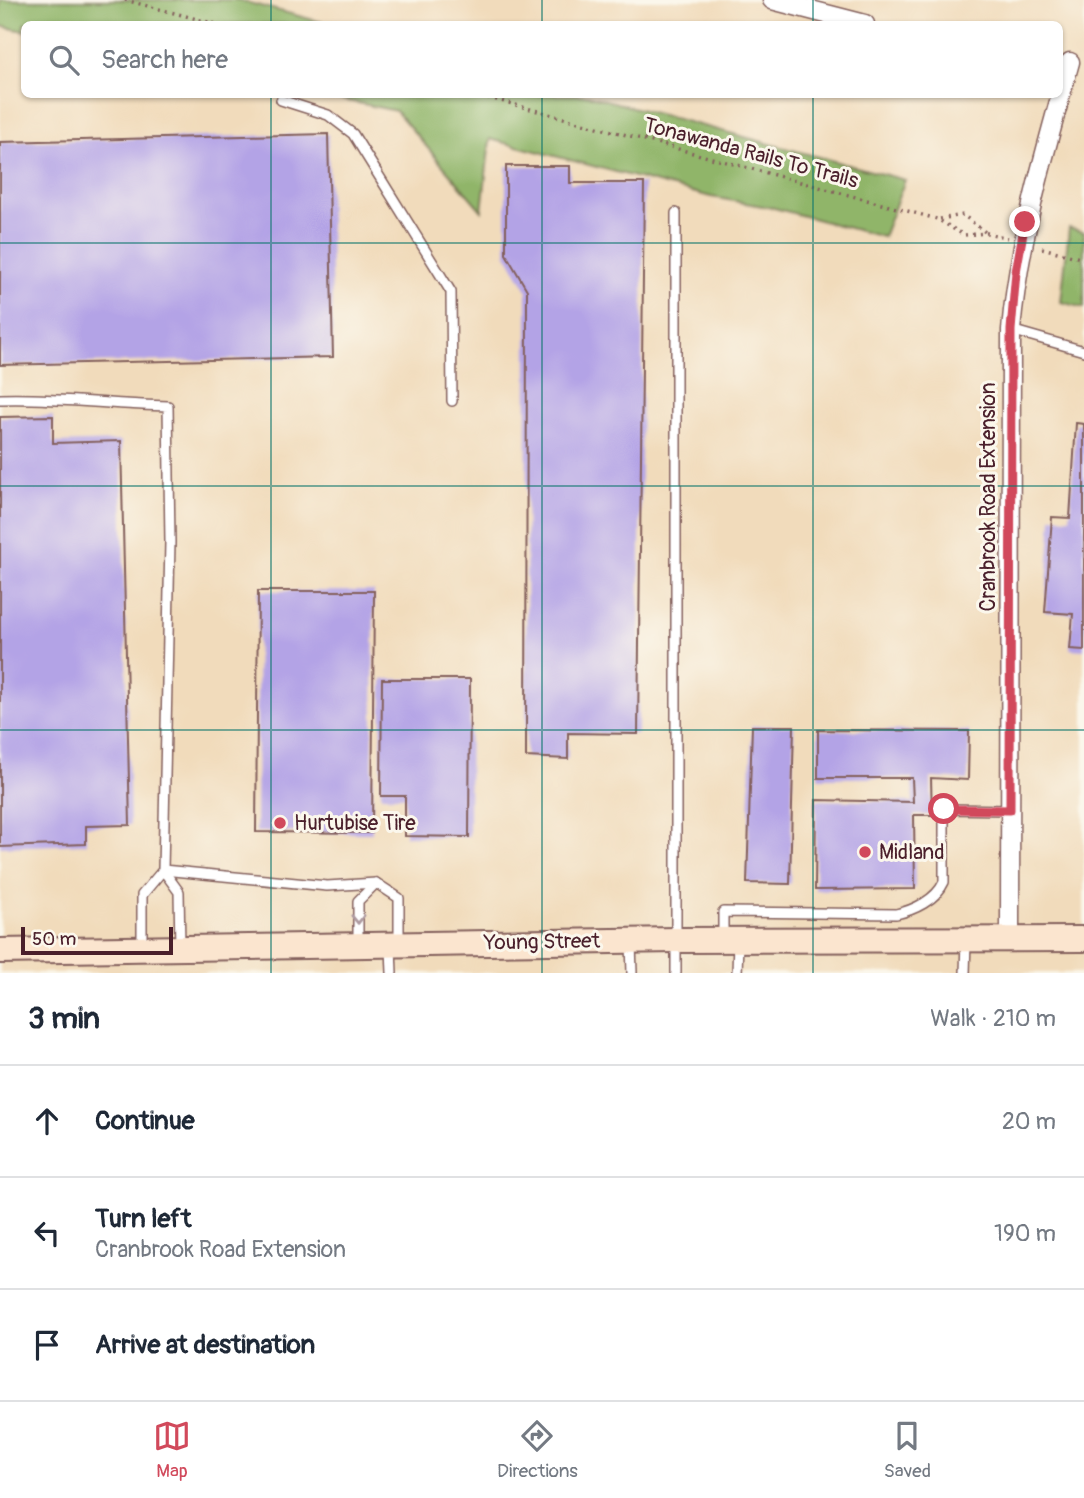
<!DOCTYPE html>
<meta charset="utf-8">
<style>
:root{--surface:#fff;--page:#f6f6f7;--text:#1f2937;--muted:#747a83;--line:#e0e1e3;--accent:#d1495b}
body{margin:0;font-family:Pangolin,sans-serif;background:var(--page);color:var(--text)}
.scale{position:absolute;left:21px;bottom:18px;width:152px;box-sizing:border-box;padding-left:7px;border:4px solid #4a1f2b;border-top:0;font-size:19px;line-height:24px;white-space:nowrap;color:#4a1f2b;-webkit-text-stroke:5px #fbf7ec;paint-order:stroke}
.stop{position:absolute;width:21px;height:21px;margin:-16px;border:5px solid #d1495b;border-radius:50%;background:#fff}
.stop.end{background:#d1495b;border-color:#fff;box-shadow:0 2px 7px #0008}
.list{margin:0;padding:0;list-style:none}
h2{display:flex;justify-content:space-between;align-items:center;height:91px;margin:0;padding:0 28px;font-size:30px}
h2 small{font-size:23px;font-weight:400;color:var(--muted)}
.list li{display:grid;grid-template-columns:46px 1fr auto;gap:21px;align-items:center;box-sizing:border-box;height:112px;padding:0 28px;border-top:2px solid var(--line)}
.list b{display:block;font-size:26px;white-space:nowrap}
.list p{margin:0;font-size:23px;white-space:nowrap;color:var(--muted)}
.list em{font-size:23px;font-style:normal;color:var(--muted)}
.icon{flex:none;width:38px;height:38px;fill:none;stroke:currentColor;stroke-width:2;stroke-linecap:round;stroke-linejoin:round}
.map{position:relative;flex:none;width:1084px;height:973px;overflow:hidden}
.search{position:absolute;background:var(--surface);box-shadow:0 2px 5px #0004;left:21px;right:21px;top:21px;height:77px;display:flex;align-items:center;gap:18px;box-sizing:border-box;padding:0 24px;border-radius:10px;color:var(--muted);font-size:26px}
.sheet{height:427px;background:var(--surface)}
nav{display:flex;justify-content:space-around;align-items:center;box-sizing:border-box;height:98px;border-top:2px solid var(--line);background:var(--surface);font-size:19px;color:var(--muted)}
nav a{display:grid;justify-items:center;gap:4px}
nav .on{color:var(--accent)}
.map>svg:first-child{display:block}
</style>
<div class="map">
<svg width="1084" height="973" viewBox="0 0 1084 973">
<rect width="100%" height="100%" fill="#fbf7ec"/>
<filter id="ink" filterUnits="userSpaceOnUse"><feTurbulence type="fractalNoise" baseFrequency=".0143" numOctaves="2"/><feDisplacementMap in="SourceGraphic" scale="14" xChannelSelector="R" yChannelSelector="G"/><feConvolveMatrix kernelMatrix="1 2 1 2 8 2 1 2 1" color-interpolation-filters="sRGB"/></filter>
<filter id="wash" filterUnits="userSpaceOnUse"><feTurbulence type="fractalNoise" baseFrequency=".00686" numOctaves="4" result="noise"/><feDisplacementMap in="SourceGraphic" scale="28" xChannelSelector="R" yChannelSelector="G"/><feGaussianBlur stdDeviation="1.57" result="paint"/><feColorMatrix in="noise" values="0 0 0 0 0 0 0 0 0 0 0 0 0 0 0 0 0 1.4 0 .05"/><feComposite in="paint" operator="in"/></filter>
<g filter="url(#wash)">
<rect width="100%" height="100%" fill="#f1dbbb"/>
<g fill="#90b569" stroke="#6d6a4a" stroke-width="2">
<path d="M0,0H238L329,24H24V31L0,26Z"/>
<path d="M320,95H587L905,180L883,237L774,208L711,197L490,139L482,211L396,111Z"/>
<path d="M1069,228L1084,232V308L1061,302Z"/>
</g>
<g id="blocks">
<g fill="#b3a3e6">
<path d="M328,134L333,357L0,365V142Z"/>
<path d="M506,166H570V183H644L638,734L568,733V759L526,757L527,290L506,254Z"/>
<path d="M53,416V443L121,441L130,825L86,826V844L0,847V417Z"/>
<path d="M1076,423L1084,424V650L1070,649L1073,614L1045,612L1052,517L1070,518Z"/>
<path d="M258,591H374L372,833L256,832Z"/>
<path d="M382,679H470L469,837L405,836V796H381Z"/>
<path d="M752,726H794L790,884L747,883Z"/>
<path d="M818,730L969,731L968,780L931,778L932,815H914L915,889L815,890L816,800L913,802L912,778H818Z"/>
</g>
</g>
</g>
<g filter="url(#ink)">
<use href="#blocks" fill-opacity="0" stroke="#84615d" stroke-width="2"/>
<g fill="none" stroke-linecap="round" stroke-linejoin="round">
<g stroke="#84615d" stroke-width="12">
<g id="lane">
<path d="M281,100L328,115L353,134L451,292L452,401"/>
<path d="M676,213V973"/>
<path d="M1011,330L1084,351"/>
<path d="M0,399C58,397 110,405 168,406L170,542L163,870L327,886L376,883"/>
<path d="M723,937V912L896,914C914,910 936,900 944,882V809L1010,810"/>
<path d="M631,943L632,973"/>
<path d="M358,944V901L376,883L399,898V943"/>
<path d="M391,947L392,973"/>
<path d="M142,948V895L163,870L179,892L180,947"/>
<path d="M737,973L738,941"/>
<path d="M965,973L966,941"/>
</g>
</g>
<g stroke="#84615d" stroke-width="21">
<g id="street">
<path d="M772,0L865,24"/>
<path d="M1010,938L1011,330C1019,238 1045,152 1070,62"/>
</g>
</g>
<g stroke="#84615d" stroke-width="28">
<path id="secondary" d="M0,951L676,940L1084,939"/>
</g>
<g stroke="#84615d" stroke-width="3.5" stroke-dasharray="2 5" stroke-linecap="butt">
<path d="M125,0L216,24"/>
<path d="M475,94L937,219L964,235L987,233L1008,238"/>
<path d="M940,219L963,215L985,232"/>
<path d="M1042,248L1084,259"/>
</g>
<use href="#lane" stroke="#fff" stroke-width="9"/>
<use href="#street" stroke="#fff" stroke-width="18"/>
<use href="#secondary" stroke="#fbe5cf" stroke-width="24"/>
</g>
<defs><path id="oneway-chevron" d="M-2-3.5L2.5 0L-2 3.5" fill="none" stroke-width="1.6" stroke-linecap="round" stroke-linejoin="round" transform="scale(1.75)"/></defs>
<use stroke="#ae9aa0" href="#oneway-chevron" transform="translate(358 919) rotate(89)"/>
</g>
<g fill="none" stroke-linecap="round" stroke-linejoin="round" filter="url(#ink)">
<path stroke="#d1495b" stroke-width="9" d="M944,809L1010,810L1011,330L1016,272L1025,222"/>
</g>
<path fill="none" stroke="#0f766e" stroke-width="2" stroke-opacity="0.55" d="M271,0V24M542,0V24M813,0V24M271,94V973M542,94V973M813,94V973M0,243H1084M0,486H1084M0,730H1084"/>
<g fill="#d1495b" stroke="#fbf7ec" stroke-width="2.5">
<circle cx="280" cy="823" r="7"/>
<circle cx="865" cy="852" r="7"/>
</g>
<g text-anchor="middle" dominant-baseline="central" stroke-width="6" stroke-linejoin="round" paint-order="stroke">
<g font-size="21" fill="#4a1f2b" stroke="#fbf7ec">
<text transform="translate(751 153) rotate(15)">Tonawanda Rails To Trails</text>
<text transform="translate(988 497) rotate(-90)">Cranbrook Road Extension</text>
<text transform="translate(542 942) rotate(-1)">Young Street</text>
</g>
<g font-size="21" fill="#4a1f2b" stroke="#fbf7ec" text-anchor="start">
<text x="294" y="823">Hurtubise Tire</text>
<text x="879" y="852">Midland</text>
</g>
</g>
</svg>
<div class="scale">50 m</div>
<div class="stop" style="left:944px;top:809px"></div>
<div class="stop end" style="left:1025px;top:222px"></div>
<div class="search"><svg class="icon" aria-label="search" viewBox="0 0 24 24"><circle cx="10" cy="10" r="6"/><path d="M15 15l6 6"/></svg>Search here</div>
</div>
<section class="sheet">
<h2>3 min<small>Walk · 210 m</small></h2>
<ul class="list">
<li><svg class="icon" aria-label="ahead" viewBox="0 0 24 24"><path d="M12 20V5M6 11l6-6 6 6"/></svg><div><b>Continue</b></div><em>20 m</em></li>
<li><svg class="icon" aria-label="left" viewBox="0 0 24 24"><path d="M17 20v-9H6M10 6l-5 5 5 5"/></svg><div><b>Turn left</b><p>Cranbrook Road Extension</p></div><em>190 m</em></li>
<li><svg class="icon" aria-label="arrive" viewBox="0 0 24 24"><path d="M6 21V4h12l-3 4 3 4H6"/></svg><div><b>Arrive at destination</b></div></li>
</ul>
</section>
<nav>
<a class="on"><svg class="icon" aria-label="map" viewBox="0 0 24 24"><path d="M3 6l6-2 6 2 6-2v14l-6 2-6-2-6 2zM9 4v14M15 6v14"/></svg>Map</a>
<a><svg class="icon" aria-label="directions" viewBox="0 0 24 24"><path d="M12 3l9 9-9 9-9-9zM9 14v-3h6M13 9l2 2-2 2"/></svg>Directions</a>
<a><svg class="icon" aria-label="saved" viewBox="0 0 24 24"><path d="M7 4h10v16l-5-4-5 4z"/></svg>Saved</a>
</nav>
